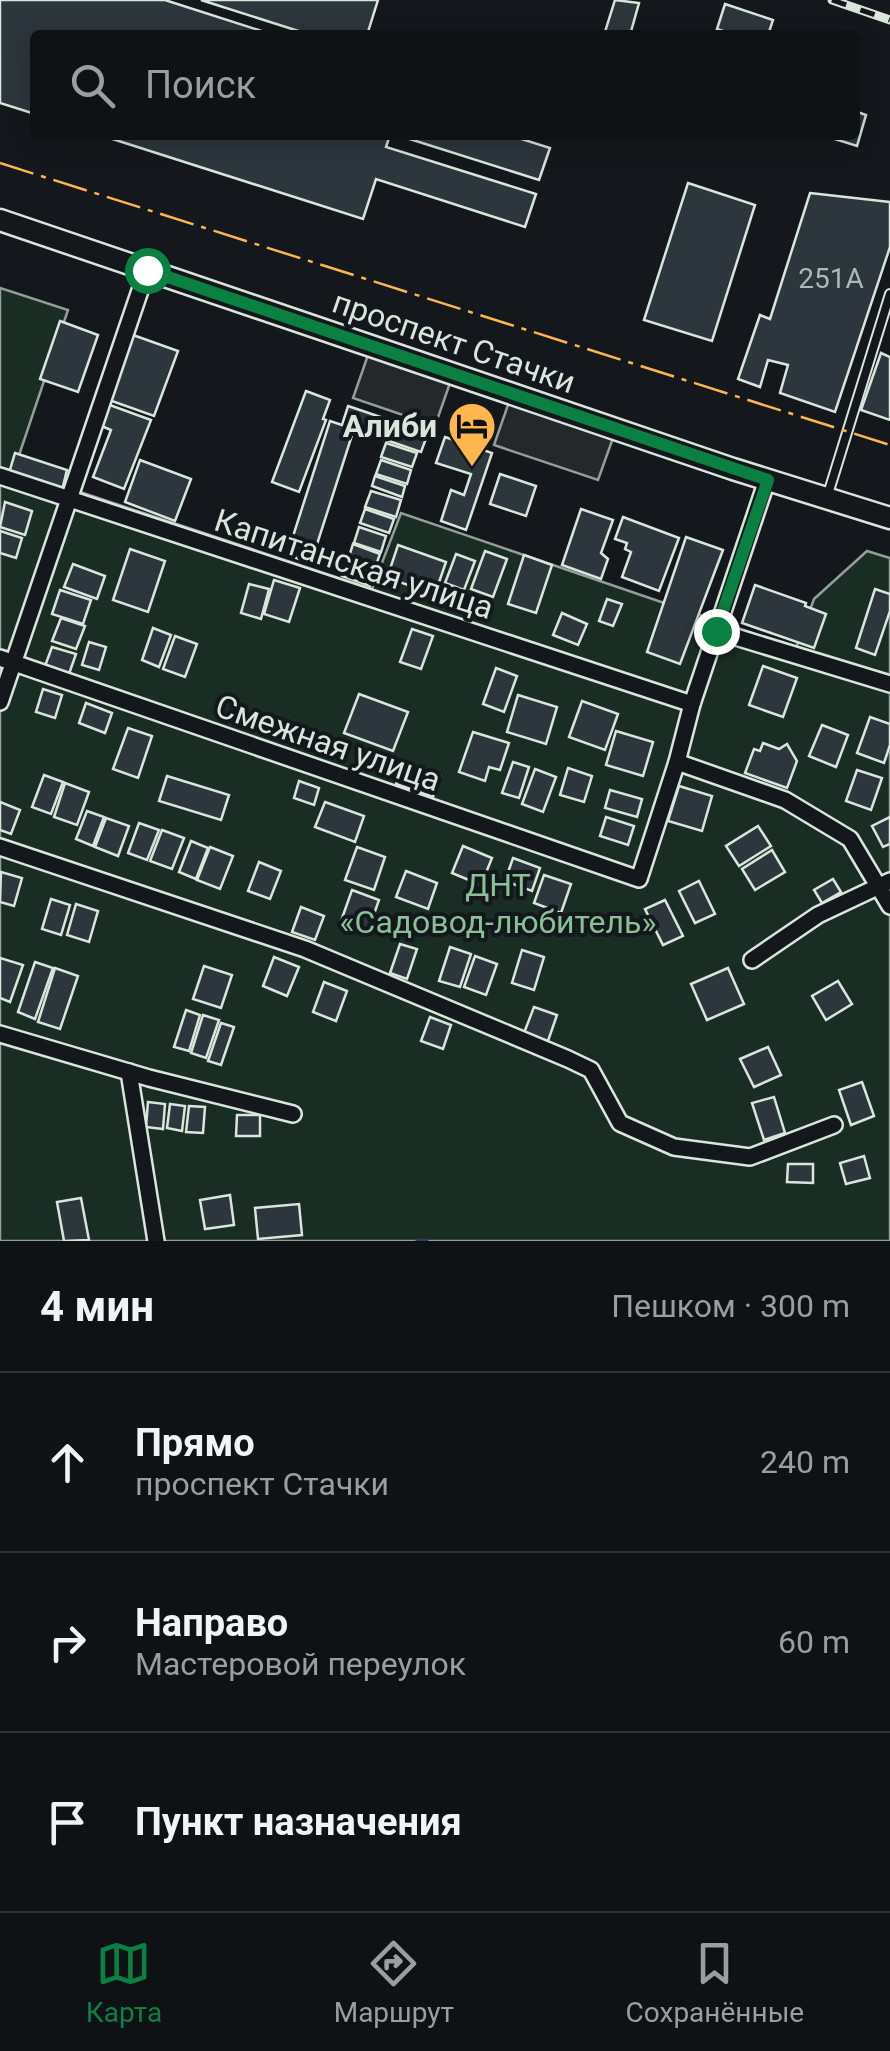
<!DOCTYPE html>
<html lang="ru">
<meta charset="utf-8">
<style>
:root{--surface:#0f1215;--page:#181b1e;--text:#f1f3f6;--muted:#9b9ea0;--line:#2f3234;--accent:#0b8043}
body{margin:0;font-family:Roboto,sans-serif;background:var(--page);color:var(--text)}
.stop{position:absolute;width:30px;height:30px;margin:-22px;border:8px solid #0b8043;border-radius:50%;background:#fff}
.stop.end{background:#0b8043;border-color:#fff;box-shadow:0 2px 10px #0008}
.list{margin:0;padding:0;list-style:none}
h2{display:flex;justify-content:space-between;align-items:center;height:130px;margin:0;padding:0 40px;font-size:42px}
h2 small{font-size:32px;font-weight:400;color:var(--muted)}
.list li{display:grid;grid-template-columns:65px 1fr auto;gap:30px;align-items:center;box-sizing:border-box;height:180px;padding:0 40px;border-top:2px solid var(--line)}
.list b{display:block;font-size:38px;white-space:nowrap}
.list p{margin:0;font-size:32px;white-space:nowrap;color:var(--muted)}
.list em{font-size:32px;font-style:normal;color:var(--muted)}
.icon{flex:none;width:55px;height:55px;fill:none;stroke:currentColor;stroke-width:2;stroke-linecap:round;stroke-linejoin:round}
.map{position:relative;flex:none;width:890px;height:1241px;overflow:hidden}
.search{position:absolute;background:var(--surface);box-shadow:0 5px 25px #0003;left:30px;right:30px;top:30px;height:110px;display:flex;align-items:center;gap:25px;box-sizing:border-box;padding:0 35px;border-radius:10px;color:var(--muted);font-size:38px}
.sheet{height:670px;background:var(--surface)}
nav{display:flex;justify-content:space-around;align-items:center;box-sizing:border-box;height:140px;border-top:2px solid var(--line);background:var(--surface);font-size:28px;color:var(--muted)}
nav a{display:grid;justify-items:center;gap:5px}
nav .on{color:var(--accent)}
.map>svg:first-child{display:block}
</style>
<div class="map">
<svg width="890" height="1241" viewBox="0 0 890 1241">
<rect width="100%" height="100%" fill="#14181c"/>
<path fill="#1a2d24" stroke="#939e99" stroke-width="2.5" d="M0,288L68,310L14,470L372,589L401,513L796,648L814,599L867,551L890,558V1241H0Z"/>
<g fill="#24282b" stroke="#939e99" stroke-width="2.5">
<path d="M368,355L450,383L435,426L353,398Z"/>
<path d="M509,402L613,438L598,480L494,445Z"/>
</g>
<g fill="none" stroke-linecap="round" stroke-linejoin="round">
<path stroke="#2f3f4d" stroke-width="5" d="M418,1241H426"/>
</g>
<g fill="#2c363c" stroke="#d8e6dc" stroke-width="2.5">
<path d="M0,0H165L274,35H35V114L0,103Z"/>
<path d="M201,0H378L367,35H311Z"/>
<path d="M615,0L639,3L630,35H604Z"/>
<path d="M725,4L773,20L768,35H735L717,29Z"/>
<path d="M855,111L866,115L857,146L822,135H855Z"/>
<path d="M100,135H390L386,147L536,194L525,227L376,179L363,219Z"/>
<path d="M397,135H509L550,148L539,180Z"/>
<path d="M688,183L755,205L712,341L644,320Z"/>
<path d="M810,193L890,202V247L835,412L780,393L788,365L768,360L760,387L738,379L760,315L770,319Z"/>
<path d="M60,321L98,335L78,392L40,379Z"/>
<path d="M133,335L178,351L154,416L109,400Z"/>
<path d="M881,353L890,357V420L861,410Z"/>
<path d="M306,391L330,400L323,419L326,420L299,492L272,482Z"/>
<path d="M107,404L151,420L124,489L93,477L111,430L99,425Z"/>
<path d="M348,406L428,433L421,452L342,425Z"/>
<path d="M330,421L354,429L311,563L287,555Z"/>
<path d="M445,437L492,453L466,530L441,521L451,490L464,495L471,474L436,463Z"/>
<path d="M386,443L417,453L412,467L381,457Z"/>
<path d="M15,453L67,470L62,490L9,473Z"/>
<path d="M140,460L191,479L175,521L125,502Z"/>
<path d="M381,460L411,470L407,484L376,474Z"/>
<path d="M500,474L536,486L526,516L490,504Z"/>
<path d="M375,476L405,486L402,497L372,486Z"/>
<path d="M371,491L401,500L396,517L365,507Z"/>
<path d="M5,502L32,511L25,535L0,527Z"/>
<path d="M365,509L394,519L389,533L360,523Z"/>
<path d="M581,509L613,520L601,553L608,559L601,579L562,565Z"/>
<path d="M623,517L679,538L659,591L622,577L631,552L625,549L627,543L615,539Z"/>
<path d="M359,527L386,536L381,552L354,543Z"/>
<path d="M0,531L22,538L16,558L0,553Z"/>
<path d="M686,537L723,550L680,664L647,652Z"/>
<path d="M353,544L380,554L376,565L349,557Z"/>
<path d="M398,545L446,562L435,594L387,578Z"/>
<path d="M130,549L165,561L148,612L113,600Z"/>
<path d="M485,551L507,559L493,597L471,589Z"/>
<path d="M456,554L475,561L464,590L445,583Z"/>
<path d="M524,555L552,565L536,613L508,604Z"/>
<path d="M347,560L375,570L370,586L342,576Z"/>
<path d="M73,564L105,576L97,599L64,587Z"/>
<path d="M274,580L300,588L289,622L264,614Z"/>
<path d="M249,584L269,589L261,619L241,613Z"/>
<path d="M755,585L806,603L805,606L826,614L814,648L742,623Z"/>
<path d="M875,589L890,594V611L875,655L856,648Z"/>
<path d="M60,590L91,600L83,624L52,614Z"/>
<path d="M607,599L622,604L613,626L599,621Z"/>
<path d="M562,613L587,624L578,645L553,635Z"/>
<path d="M61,618L85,626L76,649L52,641Z"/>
<path d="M153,628L171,635L159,667L142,660Z"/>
<path d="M412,629L433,636L421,669L400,662Z"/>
<path d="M175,636L197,644L185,677L163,669Z"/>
<path d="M89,642L106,647L99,670L82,665Z"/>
<path d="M52,647L76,654L69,674L45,666Z"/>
<path d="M763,666L797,678L783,717L749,705Z"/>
<path d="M496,668L517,676L504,712L483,704Z"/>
<path d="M43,689L62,695L55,718L36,712Z"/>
<path d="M359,694L408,712L393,751L344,733Z"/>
<path d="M518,695L557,707L546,744L507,732Z"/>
<path d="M582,701L618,714L605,750L569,737Z"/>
<path d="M86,703L112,713L105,733L79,723Z"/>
<path d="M870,717L890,724V745L884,763L857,753Z"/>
<path d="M822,725L848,735L836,767L809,756Z"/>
<path d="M128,728L152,736L138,778L113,769Z"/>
<path d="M616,731L653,742L643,776L606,765Z"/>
<path d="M473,732L509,743L500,770L489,767L485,781L459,772Z"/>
<path d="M763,743L779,749L787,744L797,761L787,788L745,773L754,749L760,751Z"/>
<path d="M513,762L529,767L519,798L502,793Z"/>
<path d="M404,764L440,776L433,797L396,784Z"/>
<path d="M568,768L592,776L584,802L560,795Z"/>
<path d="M535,769L556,777L543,812L522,804Z"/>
<path d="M857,770L882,778L871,810L846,801Z"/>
<path d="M44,775L63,782L51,814L32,807Z"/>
<path d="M167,776L229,795L221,820L159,801Z"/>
<path d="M299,781L319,788L314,805L294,798Z"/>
<path d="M65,783L89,792L77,825L54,817Z"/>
<path d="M679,786L712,796L702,831L668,821Z"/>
<path d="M610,790L642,799L637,817L605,808Z"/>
<path d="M0,802L20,810L11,834L0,830Z"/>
<path d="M325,802L364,816L355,842L315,827Z"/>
<path d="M87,811L104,817L93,846L76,839Z"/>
<path d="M606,817L634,826L628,845L600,836Z"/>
<path d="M890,817V844L883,847L872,826Z"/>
<path d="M106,818L129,826L118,856L95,847Z"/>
<path d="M139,823L159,830L147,860L128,853Z"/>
<path d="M758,826L771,846L739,866L726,846Z"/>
<path d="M162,830L184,838L172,869L150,861Z"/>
<path d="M191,841L208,848L196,879L179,872Z"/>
<path d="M463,846L492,858L481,885L452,873Z"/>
<path d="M210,847L233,856L220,889L197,880Z"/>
<path d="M357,847L385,857L374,890L345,880Z"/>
<path d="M772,850L785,872L755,890L742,869Z"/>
<path d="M513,858L540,868L532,891L505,881Z"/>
<path d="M259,862L281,871L270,899L248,891Z"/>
<path d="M406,871L437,883L428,909L396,897Z"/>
<path d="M1,872L22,878L14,906L0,902Z"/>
<path d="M544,875L571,884L561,913L534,903Z"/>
<path d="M833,879L841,892L822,903L814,890Z"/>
<path d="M699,881L715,914L695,923L679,891Z"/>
<path d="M352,890L379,900L368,931L341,921Z"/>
<path d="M51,899L70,905L61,935L42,929Z"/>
<path d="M665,900L683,936L663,945L645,909Z"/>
<path d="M76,904L98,911L89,942L67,935Z"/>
<path d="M301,907L324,916L315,940L292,932Z"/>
<path d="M400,944L417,949L407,979L390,973Z"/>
<path d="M450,947L471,954L460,987L439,981Z"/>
<path d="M522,950L544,957L534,990L512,983Z"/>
<path d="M475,956L497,964L486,995L464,987Z"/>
<path d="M274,957L299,967L287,996L263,986Z"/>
<path d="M0,958L23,965L10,1002L0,998Z"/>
<path d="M35,962L53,968L35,1019L18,1012Z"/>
<path d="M204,966L232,975L221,1008L193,999Z"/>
<path d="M55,968L78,976L60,1029L38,1022Z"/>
<path d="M728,968L744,1004L707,1020L691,984Z"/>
<path d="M838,981L852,1004L826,1020L812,996Z"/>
<path d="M324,982L347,991L336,1021L313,1012Z"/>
<path d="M534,1007L557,1015L548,1041L524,1033Z"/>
<path d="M186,1010L200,1015L189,1051L174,1047Z"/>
<path d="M203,1015L219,1020L206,1058L191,1053Z"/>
<path d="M430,1017L451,1025L443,1049L421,1041Z"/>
<path d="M221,1023L234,1027L221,1065L208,1061Z"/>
<path d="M768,1047L781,1075L754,1087L740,1059Z"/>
<path d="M862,1082L874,1116L851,1125L839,1090Z"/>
<path d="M774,1097L785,1133L764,1140L752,1103Z"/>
<path d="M148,1102L165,1104L163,1129L146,1127Z"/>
<path d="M170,1104L185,1106L182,1131L167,1128Z"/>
<path d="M189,1106L205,1107L203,1133L186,1132Z"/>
<path d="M237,1115H260V1136H236Z"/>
<path d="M864,1156L870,1178L846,1184L840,1163Z"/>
<path d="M788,1164H813V1183L787,1182Z"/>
<path d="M230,1195L234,1225L205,1229L200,1200Z"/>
<path d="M81,1198L89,1240L64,1241L57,1202Z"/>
<path d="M299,1204L302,1235L258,1239L255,1208Z"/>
</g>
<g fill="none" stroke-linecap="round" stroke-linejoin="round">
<g stroke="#d8e6dc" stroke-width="12">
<path id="service" d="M828,494L890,294"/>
</g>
<g stroke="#d8e6dc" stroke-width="20">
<g id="minor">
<path d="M0,476L692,704"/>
<path d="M716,631L890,684"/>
<path d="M0,658L639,879L677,762L692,704L767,480"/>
<path d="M0,702L147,270"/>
<path d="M677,762L785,800L850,839L890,906"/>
<path d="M0,847L305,949L568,1059L591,1070L620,1123L674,1147L750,1157L834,1125"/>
<path d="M752,960L818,915L890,881"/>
<path d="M0,1034L149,1078L293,1114"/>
<path d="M129,1072L156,1241"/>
</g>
</g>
<g stroke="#d8e6dc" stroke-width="25">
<path id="tertiary" d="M0,220L733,469L890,518"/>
</g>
<use href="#service" stroke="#14181c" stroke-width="8"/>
<use href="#minor" stroke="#14181c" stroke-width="15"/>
<use href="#tertiary" stroke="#14181c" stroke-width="20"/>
<g stroke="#d8e6dc" stroke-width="9">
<path id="rail" d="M832,0L890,20"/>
</g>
<use href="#rail" stroke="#14181c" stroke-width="5" stroke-dasharray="15" stroke-linecap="butt"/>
<path stroke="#ffb74d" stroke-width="2.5" stroke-dasharray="35 8 5 8" stroke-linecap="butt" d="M0,163L890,445"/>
</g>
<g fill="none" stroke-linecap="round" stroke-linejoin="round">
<path stroke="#0b8043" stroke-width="12" d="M147,270L768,480L716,631"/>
</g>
<defs>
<g id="hotel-pin" transform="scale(2.5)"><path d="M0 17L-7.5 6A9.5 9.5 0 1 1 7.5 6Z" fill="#ffb74d" stroke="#14181c"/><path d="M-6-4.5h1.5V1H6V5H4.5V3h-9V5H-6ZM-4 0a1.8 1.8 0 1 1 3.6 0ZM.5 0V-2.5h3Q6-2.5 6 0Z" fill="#111"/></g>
</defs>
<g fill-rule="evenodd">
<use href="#hotel-pin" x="472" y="426"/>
</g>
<g text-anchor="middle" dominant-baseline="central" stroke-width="8" stroke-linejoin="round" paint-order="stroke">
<g font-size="28" fill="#adbab4">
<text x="831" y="278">251А</text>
</g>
<g font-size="32" fill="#d8e6dc" stroke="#14181c">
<text transform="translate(454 342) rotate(19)">проспект Стачки</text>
<text transform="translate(354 564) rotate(18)">Капитанская улица</text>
<text transform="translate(328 743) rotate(19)">Смежная улица</text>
</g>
<g font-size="32" font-weight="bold" fill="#d8e6dc" stroke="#14181c" text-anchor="end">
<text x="437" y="426">Алиби</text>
</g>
<g font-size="32" fill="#8ac095" stroke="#14181c">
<text x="498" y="885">ДНТ<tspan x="498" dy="37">«Садовод-любитель»</tspan></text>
</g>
</g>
</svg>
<div class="stop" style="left:147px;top:270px"></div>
<div class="stop end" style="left:716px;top:631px"></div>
<div class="search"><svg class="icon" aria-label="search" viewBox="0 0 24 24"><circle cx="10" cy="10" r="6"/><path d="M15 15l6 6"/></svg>Поиск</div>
</div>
<section class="sheet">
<h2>4 мин<small>Пешком · 300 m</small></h2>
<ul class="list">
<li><svg class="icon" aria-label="ahead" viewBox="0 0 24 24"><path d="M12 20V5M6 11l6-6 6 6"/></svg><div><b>Прямо</b><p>проспект Стачки</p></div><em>240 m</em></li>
<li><svg class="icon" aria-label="right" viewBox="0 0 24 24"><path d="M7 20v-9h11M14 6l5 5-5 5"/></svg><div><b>Направо</b><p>Мастеровой переулок</p></div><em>60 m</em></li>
<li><svg class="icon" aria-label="arrive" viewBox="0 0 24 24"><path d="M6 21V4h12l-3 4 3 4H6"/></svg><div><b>Пункт назначения</b></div></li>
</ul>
</section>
<nav>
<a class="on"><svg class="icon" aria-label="map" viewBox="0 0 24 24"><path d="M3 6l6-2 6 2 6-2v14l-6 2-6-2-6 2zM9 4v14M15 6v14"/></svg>Карта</a>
<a><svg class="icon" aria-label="directions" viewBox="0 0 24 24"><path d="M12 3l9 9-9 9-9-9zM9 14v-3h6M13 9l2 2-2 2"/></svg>Маршрут</a>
<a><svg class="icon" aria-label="saved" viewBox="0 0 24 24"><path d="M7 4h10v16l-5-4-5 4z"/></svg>Сохранённые</a>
</nav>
